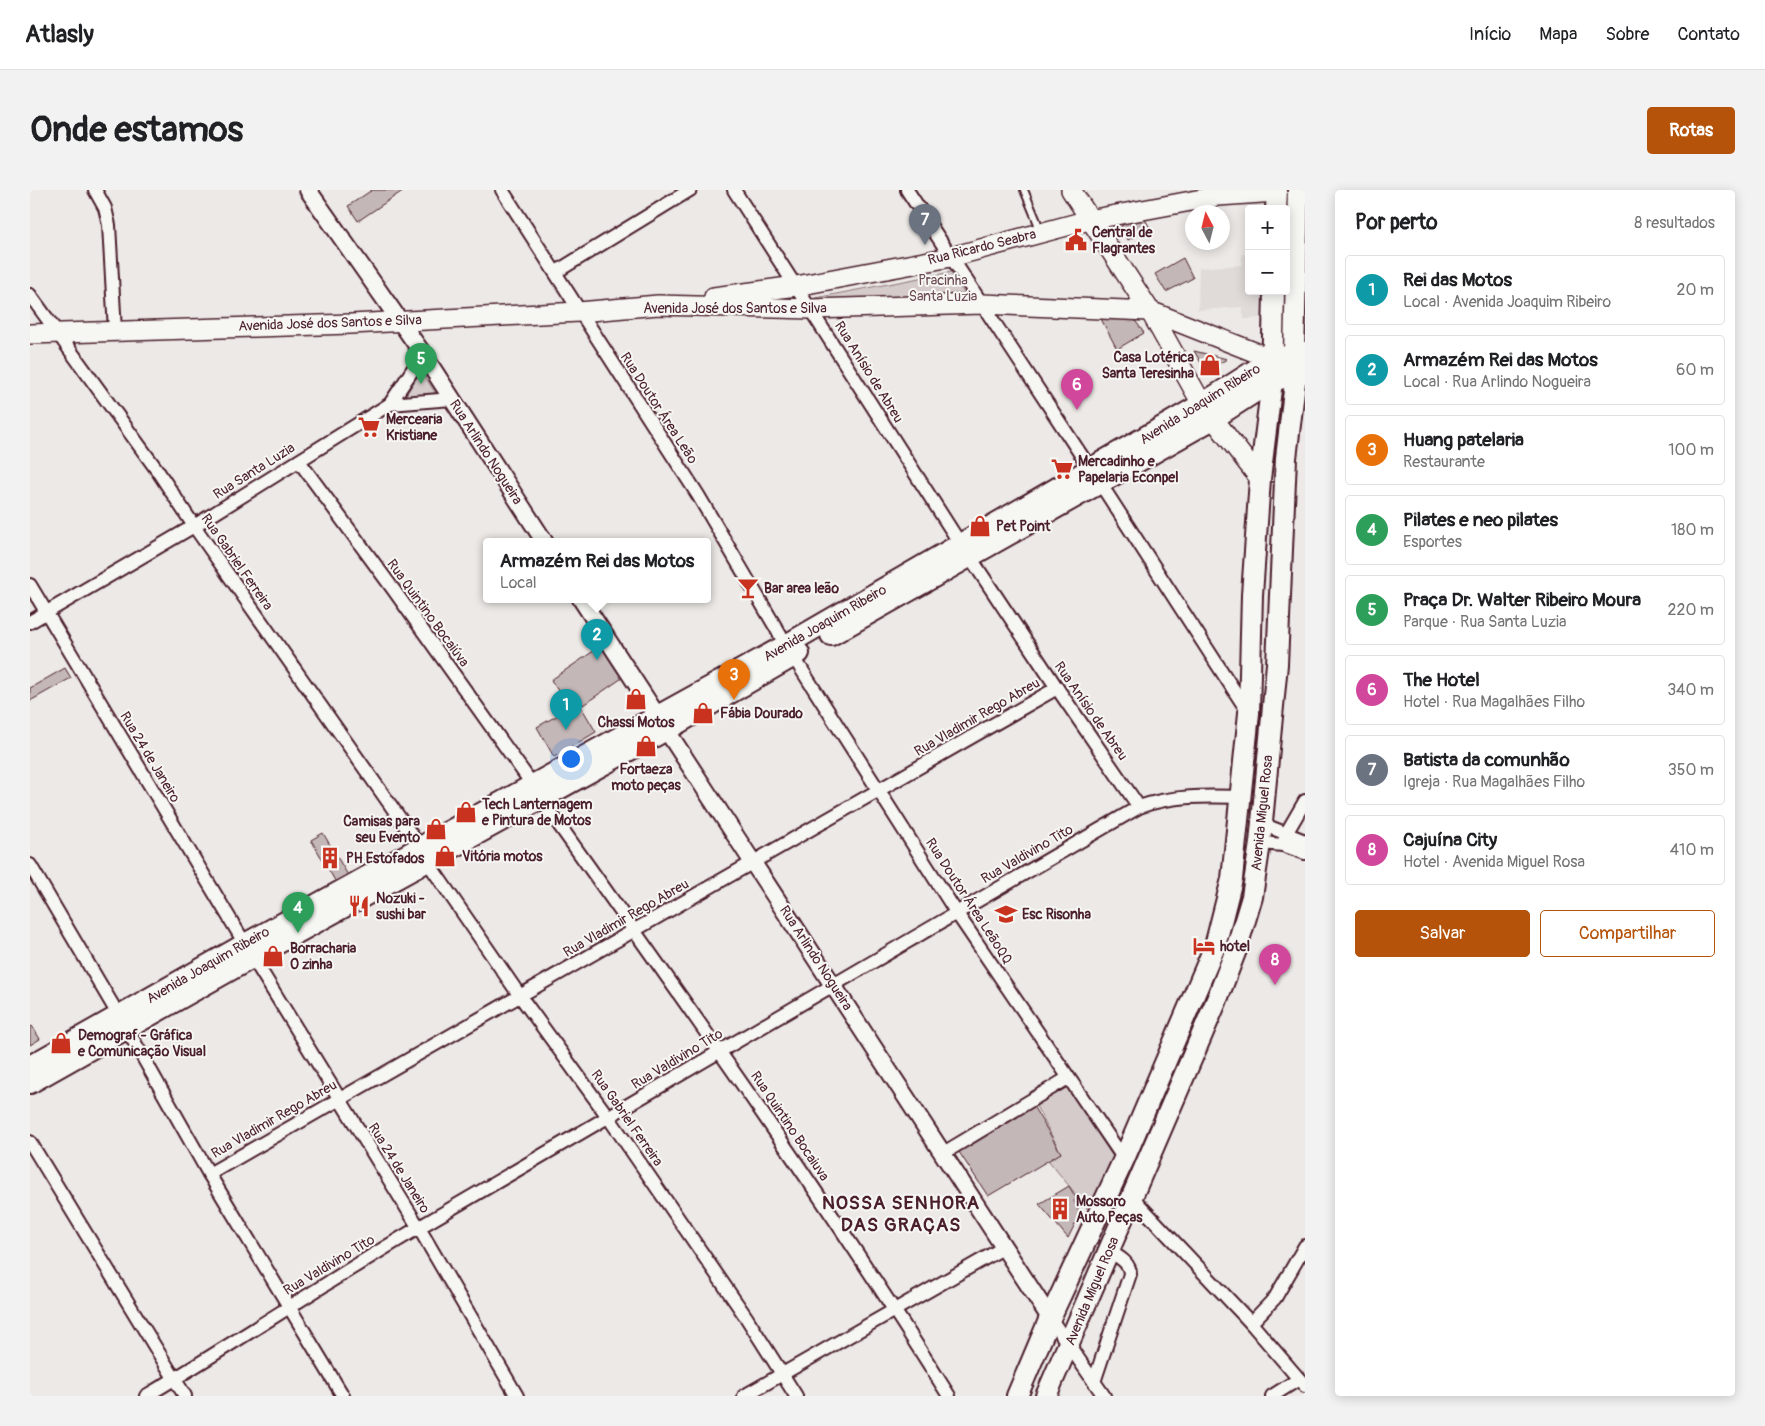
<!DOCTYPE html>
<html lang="pt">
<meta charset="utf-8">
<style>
:root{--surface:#fff;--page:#f2f2f2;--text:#202124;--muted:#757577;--line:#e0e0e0;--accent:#b45309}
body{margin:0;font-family:Pangolin,sans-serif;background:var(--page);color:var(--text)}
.controls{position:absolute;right:15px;top:15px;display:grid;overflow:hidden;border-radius:5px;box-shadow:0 2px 12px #0003}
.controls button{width:45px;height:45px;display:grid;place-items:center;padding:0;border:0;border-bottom:1px solid var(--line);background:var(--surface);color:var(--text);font:25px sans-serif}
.compass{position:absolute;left:1155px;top:15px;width:45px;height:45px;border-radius:50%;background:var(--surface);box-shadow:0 2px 12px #0003;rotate:353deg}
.you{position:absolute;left:540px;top:568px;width:18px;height:18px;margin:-12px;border:4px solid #fff;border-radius:50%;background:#1a73e8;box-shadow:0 0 0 8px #1a73e833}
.badge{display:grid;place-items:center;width:32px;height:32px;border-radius:50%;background:var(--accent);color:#fff;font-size:16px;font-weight:700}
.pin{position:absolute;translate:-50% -41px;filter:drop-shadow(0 1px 2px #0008)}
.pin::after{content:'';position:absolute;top:26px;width:18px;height:15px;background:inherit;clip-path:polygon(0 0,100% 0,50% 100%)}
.popup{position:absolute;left:453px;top:348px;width:228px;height:65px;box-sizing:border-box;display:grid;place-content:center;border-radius:5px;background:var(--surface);filter:drop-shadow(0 1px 4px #0005);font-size:16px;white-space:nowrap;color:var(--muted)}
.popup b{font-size:19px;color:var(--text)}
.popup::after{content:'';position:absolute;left:50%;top:100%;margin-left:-10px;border:10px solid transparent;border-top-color:var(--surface)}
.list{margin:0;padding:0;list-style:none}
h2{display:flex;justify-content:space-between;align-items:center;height:65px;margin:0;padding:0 20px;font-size:21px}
h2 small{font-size:16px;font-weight:400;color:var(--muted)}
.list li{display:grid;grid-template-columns:32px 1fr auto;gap:15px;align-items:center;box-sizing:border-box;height:70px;margin:0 10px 10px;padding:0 10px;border:1px solid var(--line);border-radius:5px}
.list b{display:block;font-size:19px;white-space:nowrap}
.list p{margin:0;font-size:16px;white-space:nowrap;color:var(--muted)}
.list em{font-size:16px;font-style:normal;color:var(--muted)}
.actions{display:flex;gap:10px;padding:15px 20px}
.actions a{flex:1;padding:11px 0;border:1px solid var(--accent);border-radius:5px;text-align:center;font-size:18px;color:var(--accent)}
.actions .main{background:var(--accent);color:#fff}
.map{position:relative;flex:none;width:1275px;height:1206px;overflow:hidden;border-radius:5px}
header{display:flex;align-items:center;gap:30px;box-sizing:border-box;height:70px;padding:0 25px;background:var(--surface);border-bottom:1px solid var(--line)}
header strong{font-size:24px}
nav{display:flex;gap:28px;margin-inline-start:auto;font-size:18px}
.intro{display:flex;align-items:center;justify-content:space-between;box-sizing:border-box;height:120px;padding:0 30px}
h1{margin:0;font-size:35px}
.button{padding:12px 22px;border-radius:5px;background:var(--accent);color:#fff;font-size:18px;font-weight:700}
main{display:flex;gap:30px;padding:0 30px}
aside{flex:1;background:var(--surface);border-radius:5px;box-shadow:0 2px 12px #0003}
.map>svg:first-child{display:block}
</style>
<header>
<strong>Atlasly</strong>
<nav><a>Início</a><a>Mapa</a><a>Sobre</a><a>Contato</a></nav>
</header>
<div class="intro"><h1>Onde estamos</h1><a class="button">Rotas</a></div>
<main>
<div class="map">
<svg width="1275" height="1206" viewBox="0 0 1275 1206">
<rect width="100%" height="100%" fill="#ece9e6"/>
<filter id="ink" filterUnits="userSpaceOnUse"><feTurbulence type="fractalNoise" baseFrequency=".02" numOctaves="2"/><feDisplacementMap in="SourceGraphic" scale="10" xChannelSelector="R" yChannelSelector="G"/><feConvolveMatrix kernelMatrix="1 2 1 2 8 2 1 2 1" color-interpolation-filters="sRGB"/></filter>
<g filter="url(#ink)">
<path fill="#e0dad8" d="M1212,64H1219V101H1231V128L1214,129L1212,117L1168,120L1169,78L1212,75Z"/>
<g fill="#d4cbca" stroke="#8f757a">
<path d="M921,82L940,113L787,114L785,108Z"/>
<path d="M391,181L408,207L400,217L367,219Z"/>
<path d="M1037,897L1085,970L1061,1023L1018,970L1031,963L1006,916Z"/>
</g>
<g fill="#c4b7b7" stroke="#4a1f2b">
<path d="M342,0H374L328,31L318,16Z"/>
<path d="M1112,24L1120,38L1098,50L1091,36Z"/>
<path d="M1153,68L1163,88L1136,102L1125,84Z"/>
<path d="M1070,127L1104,129L1114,143L1087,159Z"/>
<path d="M1164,161L1197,169L1176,181Z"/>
<path d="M574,454L595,486L553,515L549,509L538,516L521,490Z"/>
<path d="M35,478L41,488L0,511V498Z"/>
<path d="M549,513L566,542L524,567L507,537Z"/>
<path d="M293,643L319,687L307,694L281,650Z"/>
<path d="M2,836L10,849L0,855V837Z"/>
<path d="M1003,916L1031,963L958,1006L927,959Z"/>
<path d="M1039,996L1046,1008L1044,1011L1050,1024L1038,1048L1009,1014Z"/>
</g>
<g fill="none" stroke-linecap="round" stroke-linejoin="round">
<g stroke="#4a1f2b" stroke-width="10">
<path id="service" d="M994,0L1011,41"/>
</g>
<g stroke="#4a1f2b" stroke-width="16">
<g id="minor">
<path d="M65,0L75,18L79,35L85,141"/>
<path d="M472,0L668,305L756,455L926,722L1094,969"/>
<path d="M704,0L931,355"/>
<path d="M877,0L1061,280"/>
<path d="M526,82L660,0"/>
<path d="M0,105L127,280L164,336L390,657"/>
<path d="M360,214L422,209"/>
<path d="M269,271L363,399L502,594"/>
<path d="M1070,293L1218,522"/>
<path d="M940,367L1027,498L1109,617"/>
<path d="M0,395L215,754"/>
<path d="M0,432L164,336L360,214L393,164"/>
<path d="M510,608C650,805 791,1001 919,1206"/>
<path d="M1232,634L1275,651"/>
<path d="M1230,653L1253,655L1275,663"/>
<path d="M1253,655L1257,642L1275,611"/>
<path d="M397,671L490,806L579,928L716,1127L766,1206"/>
<path d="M0,675L89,826"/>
<path d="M223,768L389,1038L487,1206"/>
<path d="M97,839L179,984L313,1206"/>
<path d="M0,952L155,1206"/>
<path d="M912,964L1038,888"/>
<path d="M179,984L1027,498"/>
<path d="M1102,1007L1221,1133L1275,1196"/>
<path d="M1020,1128L1074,1206"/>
<path d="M1221,1133L1245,1108L1275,1056"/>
<path d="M1064,1192L1100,1084C1100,1072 1088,1067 1079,1061"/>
<path d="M116,1206C208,1151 296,1092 388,1038C629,898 868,756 1109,617C1142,605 1177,606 1211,607"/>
<path d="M714,1206L973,1058"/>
<path d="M1242,1206L1269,1189"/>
</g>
</g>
<g stroke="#4a1f2b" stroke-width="20">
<g id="tertiary">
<path d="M278,0L393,164L514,351"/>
<path d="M551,409L1020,1128"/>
</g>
</g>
<g stroke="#4a1f2b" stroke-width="22">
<g id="secondary">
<path d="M1041,0L1120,121L1172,214L1230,289"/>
<path d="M684,107L766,96L921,67L1059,30L1188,6L1247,2"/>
<path d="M0,144L321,134L549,122L628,115L781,119L952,114L1120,121L1242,169L1252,176"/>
</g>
</g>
<g stroke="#4a1f2b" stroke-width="24">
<g id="primary">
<path d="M1246,19L1247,0"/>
<path d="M801,445L1070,293L1183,229L1242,191L1275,182"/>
<path d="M0,876L215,754L756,455L1172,214L1242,169L1275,162"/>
<path d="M0,893L243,756L638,539L769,463"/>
<path d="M987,1206L1020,1128L1094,969L1185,756L1202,689L1219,523L1222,405L1230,289L1242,191L1244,101"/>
<path d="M1016,1206L1186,812L1206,760L1222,707L1230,653L1247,474L1256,268L1266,184L1264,164L1268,0"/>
</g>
</g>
<use href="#service" stroke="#f6f6f2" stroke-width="6"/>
<use href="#minor" stroke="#f6f6f2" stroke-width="12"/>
<use href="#tertiary" stroke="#f6f6f2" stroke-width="16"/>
<use href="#secondary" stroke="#f6f6f2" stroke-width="19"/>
<use href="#primary" stroke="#f6f6f2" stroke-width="20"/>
</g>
</g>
<defs>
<g id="civic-bare" transform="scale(1.725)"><path d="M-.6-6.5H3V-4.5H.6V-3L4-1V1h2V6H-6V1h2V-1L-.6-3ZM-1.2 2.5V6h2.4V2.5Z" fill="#c8321e" stroke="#f6f6f2" stroke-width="2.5" paint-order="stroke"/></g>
<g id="shop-bare" transform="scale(1.725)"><path d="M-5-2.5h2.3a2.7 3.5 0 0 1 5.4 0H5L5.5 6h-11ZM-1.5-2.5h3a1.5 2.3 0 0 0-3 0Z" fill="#c8321e" stroke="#f6f6f2" stroke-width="2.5" paint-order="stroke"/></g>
<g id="supermarket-bare" transform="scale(1.725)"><path d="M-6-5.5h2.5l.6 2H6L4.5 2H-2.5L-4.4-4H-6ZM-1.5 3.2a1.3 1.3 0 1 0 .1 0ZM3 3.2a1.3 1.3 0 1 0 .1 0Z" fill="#c8321e" stroke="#f6f6f2" stroke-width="2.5" paint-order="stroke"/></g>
<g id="bar-bare" transform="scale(1.725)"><path d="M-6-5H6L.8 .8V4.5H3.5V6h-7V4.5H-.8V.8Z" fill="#c8321e" stroke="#f6f6f2" stroke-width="2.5" paint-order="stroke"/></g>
<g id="building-bare" transform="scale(1.725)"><path d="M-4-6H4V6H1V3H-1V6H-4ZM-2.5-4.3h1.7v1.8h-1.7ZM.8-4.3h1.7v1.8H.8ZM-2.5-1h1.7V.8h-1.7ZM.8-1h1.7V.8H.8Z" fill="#c8321e" stroke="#f6f6f2" stroke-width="2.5" paint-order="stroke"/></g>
<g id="restaurant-bare" transform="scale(1.725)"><path d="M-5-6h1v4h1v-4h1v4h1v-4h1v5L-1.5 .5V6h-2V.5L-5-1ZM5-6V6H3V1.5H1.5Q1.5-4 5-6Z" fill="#c8321e" stroke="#f6f6f2" stroke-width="2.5" paint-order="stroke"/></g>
<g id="school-bare" transform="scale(1.725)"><path d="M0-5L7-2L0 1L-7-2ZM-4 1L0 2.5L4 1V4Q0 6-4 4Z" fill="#c8321e" stroke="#f6f6f2" stroke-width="2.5" paint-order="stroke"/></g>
<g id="hotel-bare" transform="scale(1.725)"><path d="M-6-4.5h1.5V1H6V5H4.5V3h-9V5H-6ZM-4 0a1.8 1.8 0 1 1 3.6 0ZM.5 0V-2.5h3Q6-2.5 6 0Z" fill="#c8321e" stroke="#f6f6f2" stroke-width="2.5" paint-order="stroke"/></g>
</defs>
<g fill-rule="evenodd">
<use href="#civic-bare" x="1046" y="50"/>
<use href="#shop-bare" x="1180" y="175"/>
<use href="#supermarket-bare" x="339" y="237"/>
<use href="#supermarket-bare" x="1032" y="279"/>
<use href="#shop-bare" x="950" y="336"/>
<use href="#bar-bare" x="718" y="398"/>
<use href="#shop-bare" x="606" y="509"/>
<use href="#shop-bare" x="673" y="523"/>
<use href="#shop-bare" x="616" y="556"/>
<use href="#shop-bare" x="436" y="622"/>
<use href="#shop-bare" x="406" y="639"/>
<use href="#shop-bare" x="415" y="666"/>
<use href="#building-bare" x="300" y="668"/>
<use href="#restaurant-bare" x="329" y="716"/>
<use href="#school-bare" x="976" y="724"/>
<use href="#hotel-bare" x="1174" y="756"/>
<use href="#shop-bare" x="243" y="766"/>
<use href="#shop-bare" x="31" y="853"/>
<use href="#building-bare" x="1030" y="1019"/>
</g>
<g text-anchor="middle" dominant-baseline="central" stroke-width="4" stroke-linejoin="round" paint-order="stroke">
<g font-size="14" font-weight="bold" fill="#4a1f2b" stroke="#f6f6f2" text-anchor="start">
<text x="1062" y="42">Central de<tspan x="1062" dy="16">Flagrantes</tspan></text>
<text x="1164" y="167" text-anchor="end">Casa Lotérica<tspan x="1164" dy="16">Santa Teresinha</tspan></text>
<text x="356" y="229">Mercearia<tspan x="356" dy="16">Kristiane</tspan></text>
<text x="1048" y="271">Mercadinho e<tspan x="1048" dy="16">Papelaria Econpel</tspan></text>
<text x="966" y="336">Pet Point</text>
<text x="734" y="398">Bar area leão</text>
<text x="690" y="523">Fábia Dourado</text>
<text x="606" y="532" text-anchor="middle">Chassi Motos</text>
<text x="616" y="579" text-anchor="middle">Fortaeza<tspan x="616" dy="16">moto peças</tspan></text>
<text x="452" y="614">Tech Lanternagem<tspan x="452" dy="16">e Pintura de Motos</tspan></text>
<text x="390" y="631" text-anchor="end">Camisas para<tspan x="390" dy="16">seu Evento</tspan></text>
<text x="432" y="666">Vitória motos</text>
<text x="316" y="668">PH Estofados</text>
<text x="346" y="708">Nozuki -<tspan x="346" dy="16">sushi bar</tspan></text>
<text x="992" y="724">Esc Risonha</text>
<text x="1190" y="756">hotel</text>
<text x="260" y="758">Borracharia<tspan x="260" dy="16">O zinha</tspan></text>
<text x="48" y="845">Demograf - Gráfica<tspan x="48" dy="16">e Comunicação Visual</tspan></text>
<text x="1046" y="1011">Mossoro<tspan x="1046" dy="16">Auto Peças</tspan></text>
</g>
<g font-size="14" fill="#4a1f2b" stroke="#f6f6f2">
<text transform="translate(952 57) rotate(-14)">Rua Ricardo Seabra</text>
<text x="705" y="118">Avenida José dos Santos e Silva</text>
<text transform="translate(300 133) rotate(-2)">Avenida José dos Santos e Silva</text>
<text transform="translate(839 182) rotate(58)">Rua Anísio de Abreu</text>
<text transform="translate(1170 214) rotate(-32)">Avenida Joaquim Ribeiro</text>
<text transform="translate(629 218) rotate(57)">Rua Doutor Área Leão</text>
<text transform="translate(456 262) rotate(57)">Rua Arlindo Nogueira</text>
<text transform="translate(224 281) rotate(-32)">Rua Santa Luzia</text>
<text transform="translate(207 372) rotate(55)">Rua Gabriel Ferreira</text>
<text transform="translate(398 423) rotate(54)">Rua Quintino Bocaiúva</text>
<text transform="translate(795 433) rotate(-30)">Avenida Joaquim Ribeiro</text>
<text transform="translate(1061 521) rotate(55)">Rua Anísio de Abreu</text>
<text transform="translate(947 527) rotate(-30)">Rua Vladimir Rego Abreu</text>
<text transform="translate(120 567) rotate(59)">Rua 24 de Janeiro</text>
<text transform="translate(1232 623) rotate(-84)">Avenida Miguel Rosa</text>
<text transform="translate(997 664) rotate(-30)">Rua Valdivino Tito</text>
<text transform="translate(939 711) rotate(57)">Rua Doutor Área LeãoQQ</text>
<text transform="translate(596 728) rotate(-30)">Rua Vladimir Rego Abreu</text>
<text transform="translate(786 768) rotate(57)">Rua Arlindo Nogueira</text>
<text transform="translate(178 775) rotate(-30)">Avenida Joaquim Ribeiro</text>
<text transform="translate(647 869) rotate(-31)">Rua Valdivino Tito</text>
<text transform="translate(597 928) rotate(55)">Rua Gabriel Ferreira</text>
<text transform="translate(244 929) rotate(-30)">Rua Vladimir Rego Abreu</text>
<text transform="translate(760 936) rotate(56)">Rua Quintino Bocaiuva</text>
<text transform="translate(369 978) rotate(58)">Rua 24 de Janeiro</text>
<text transform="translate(299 1075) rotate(-31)">Rua Valdivino Tito</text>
<text transform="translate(1062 1101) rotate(-67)">Avenida Miguel Rosa</text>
</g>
<g font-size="14" fill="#6c4a53" stroke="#f6f6f2">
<text x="913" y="90">Pracinha<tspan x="913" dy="16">Santa Luzia</tspan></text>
</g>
<g font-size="19" font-weight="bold" letter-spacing="1" fill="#4a1f2b" stroke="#f6f6f2">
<text x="871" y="1013">NOSSA SENHORA<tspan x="871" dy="22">DAS GRAÇAS</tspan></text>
</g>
</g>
</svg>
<div class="controls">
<button>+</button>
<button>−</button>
</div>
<svg class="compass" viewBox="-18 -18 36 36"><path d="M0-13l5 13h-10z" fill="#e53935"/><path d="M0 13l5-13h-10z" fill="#757577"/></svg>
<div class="you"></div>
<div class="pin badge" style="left:536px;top:540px;background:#0f9aa8">1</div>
<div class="pin badge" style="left:567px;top:470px;background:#0f9aa8">2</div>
<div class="popup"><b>Armazém Rei das Motos</b>Local</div>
<div class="pin badge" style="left:704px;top:510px;background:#e8710a">3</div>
<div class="pin badge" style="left:268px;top:743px;background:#2e9e5b">4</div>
<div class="pin badge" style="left:391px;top:194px;background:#2e9e5b">5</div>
<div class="pin badge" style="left:1047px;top:220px;background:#d1479c">6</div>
<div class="pin badge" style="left:895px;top:55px;background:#6b7280">7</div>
<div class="pin badge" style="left:1245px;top:795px;background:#d1479c">8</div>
</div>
<aside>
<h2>Por perto<small>8 resultados</small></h2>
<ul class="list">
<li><span class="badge" style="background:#0f9aa8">1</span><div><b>Rei das Motos</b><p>Local · Avenida Joaquim Ribeiro</p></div><em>20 m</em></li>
<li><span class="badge" style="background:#0f9aa8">2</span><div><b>Armazém Rei das Motos</b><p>Local · Rua Arlindo Nogueira</p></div><em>60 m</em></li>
<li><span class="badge" style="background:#e8710a">3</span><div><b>Huang patelaria</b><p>Restaurante</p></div><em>100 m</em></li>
<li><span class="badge" style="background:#2e9e5b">4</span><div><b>Pilates e neo pilates</b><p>Esportes</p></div><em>180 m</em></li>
<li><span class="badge" style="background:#2e9e5b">5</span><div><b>Praça Dr. Walter Ribeiro Moura</b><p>Parque · Rua Santa Luzia</p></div><em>220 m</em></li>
<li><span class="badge" style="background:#d1479c">6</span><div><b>The Hotel</b><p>Hotel · Rua Magalhães Filho</p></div><em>340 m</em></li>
<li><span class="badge" style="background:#6b7280">7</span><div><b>Batista da comunhão</b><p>Igreja · Rua Magalhães Filho</p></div><em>350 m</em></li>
<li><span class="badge" style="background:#d1479c">8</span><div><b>Cajuína City</b><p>Hotel · Avenida Miguel Rosa</p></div><em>410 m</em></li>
</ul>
<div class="actions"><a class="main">Salvar</a><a>Compartilhar</a></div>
</aside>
</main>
